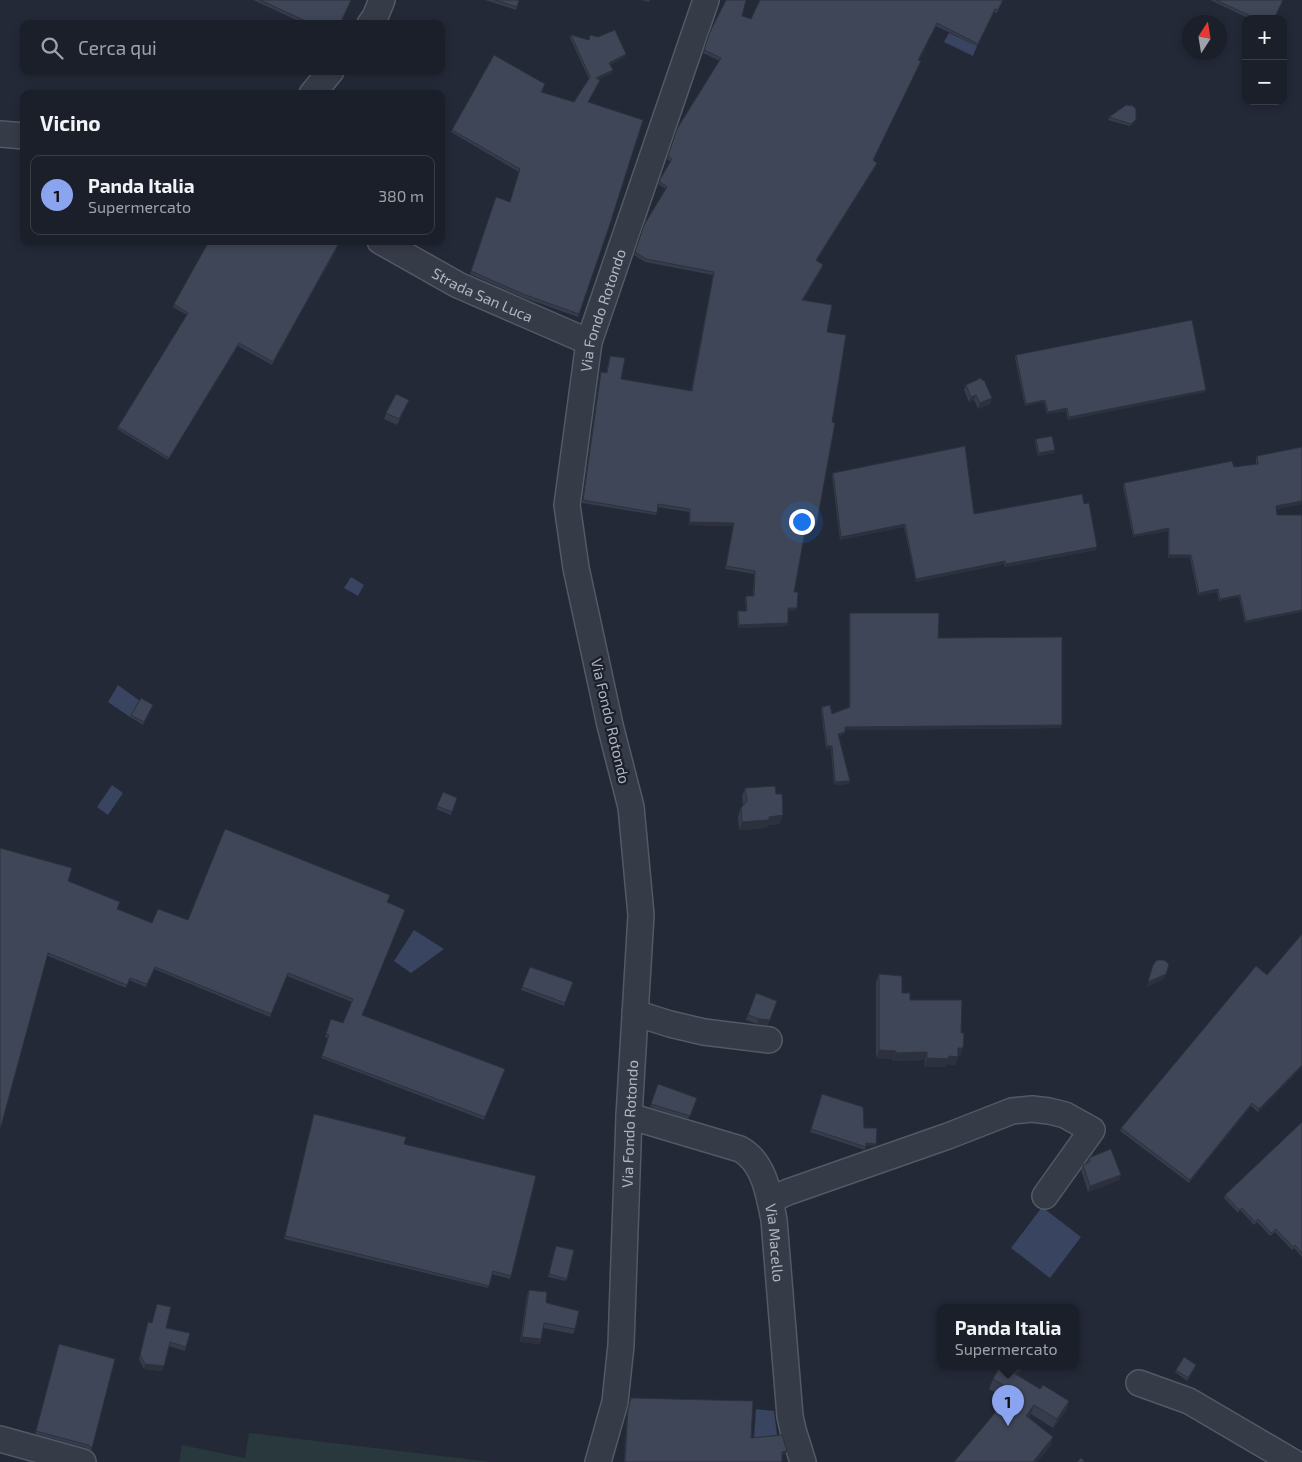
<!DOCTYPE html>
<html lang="it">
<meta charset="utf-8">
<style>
:root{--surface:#1a1f29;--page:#272c35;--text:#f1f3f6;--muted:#9fa2a8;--line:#383d46;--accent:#8ba4ef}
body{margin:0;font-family:"Exo 2",sans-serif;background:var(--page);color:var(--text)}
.controls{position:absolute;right:15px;top:15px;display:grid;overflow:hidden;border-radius:10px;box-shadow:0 2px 8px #0003}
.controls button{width:45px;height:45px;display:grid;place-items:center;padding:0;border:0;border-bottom:1px solid var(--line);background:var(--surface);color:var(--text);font:25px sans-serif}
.compass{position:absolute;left:1182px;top:15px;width:45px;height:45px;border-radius:50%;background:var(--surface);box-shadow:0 2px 8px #0003;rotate:12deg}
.you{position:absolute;left:801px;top:521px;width:18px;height:18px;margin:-12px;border:4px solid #fff;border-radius:50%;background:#1a73e8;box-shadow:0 0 0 8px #1a73e833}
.badge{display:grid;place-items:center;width:32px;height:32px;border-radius:50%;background:var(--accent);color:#111;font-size:16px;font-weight:700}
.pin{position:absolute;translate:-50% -41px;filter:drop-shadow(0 1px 2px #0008)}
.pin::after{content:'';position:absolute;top:26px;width:18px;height:15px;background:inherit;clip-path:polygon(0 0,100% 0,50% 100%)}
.popup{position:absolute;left:937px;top:1304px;width:142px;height:65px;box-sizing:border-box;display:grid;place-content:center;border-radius:10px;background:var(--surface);filter:drop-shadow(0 1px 4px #0005);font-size:16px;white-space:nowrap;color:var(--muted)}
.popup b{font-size:19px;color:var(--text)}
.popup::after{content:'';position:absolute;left:50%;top:100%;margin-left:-10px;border:10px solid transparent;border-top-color:var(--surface)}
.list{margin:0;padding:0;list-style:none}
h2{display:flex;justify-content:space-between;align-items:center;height:65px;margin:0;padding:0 20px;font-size:21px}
h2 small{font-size:16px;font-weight:400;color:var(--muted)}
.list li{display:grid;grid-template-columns:32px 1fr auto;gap:15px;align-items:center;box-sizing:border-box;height:80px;margin:0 10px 10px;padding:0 10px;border:1px solid var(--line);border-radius:10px}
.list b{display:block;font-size:19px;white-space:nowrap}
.list p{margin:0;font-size:16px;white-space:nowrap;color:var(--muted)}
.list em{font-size:16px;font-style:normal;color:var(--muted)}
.icon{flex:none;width:28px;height:28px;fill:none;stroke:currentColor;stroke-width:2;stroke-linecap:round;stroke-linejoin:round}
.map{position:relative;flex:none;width:1302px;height:1462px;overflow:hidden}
.search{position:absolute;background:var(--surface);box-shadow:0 2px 8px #0003;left:20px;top:20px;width:425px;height:55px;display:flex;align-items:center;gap:12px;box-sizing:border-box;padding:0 18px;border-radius:10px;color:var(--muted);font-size:19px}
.panel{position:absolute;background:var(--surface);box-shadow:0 2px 8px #0003;left:20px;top:90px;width:425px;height:155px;border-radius:10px}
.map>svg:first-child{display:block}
</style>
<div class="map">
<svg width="1302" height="1462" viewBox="0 0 1302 1462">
<rect width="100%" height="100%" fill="#232937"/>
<path fill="#28383c" d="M249,1433L491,1462H179L182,1445L245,1458Z"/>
<g fill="#394460">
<path d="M949,33L977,46L973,56L944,42Z"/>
<path d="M351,577L364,585L358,596L344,588Z"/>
<path d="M118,685L140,701L130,717L108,702Z"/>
<path d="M112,785L123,793L108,815L97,807Z"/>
<path d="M414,930L444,949L411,973L394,961Z"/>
<path d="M1042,1207L1081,1237L1050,1278L1011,1248Z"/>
<path d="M756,1409L774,1411L777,1435L754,1438Z"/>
</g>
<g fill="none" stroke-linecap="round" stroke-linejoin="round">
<g stroke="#545966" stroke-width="28">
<g id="minor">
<path d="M370,24L375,17L382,0"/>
<path d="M312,94L331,71"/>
<path d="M0,134L24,136"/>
<path id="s1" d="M380,241L458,285L589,342"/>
<path d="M635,1013L670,1024L704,1032L769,1040"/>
<path id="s2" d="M629,1116L740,1149C764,1162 769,1194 774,1220L790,1416L793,1430L803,1462"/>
<path d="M770,1200L788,1192L948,1136L1012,1111L1032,1109L1049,1111L1065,1115L1092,1130L1045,1196"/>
<path d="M1139,1383L1189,1401L1293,1462"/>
<path d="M0,1439L83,1462"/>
<path id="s3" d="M598,1462L615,1402L621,1345L629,1116L641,915L631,807L610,725L576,568L567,505L589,342L706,0"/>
</g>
</g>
<use href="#minor" stroke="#363b48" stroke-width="25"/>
</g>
<g fill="#363c4b">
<path d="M253,0H351L340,24H305Z"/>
<path d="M485,0H519L516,10Z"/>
<path d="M641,0H650L649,2Z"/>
<path d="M1003,0L997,13L994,12L977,46L936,26L919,60L873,161L876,166L816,261L822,268L803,300L827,332L832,422L817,522L816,525L807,523L794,592L796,611H788V623L787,626L738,628L737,614L738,611H746L745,599L746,596H753L754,574L725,569L733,526L689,525V512L658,507L656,515L582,503L600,375L601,372L606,373L610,356L621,379L691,391L713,275L645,262L634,255L644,225L666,189L658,184L671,162L667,159L677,129L720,61L703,53L710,32L742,16L751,19Z"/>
<path d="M1210,0H1283L1274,19H1250Z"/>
<path d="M571,35L626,54L625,57L610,65L612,73L598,79L600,80L599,83L588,102L608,230L578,317L522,297L470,274L496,197L510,202L519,172L451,132L452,130L545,84L542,92L574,102L589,79L570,38Z"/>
<path d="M1109,117L1135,121L1130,126L1108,120Z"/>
<path d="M341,241L272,365L238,346L168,460L117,429L187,315L173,307L174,304Z"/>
<path d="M1016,355L1205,392L1068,420L1066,411L1047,414L1044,402L1025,406L1015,358Z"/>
<path d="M966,385L990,404L978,409L974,400L969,402L964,390Z"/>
<path d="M409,400L397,425L384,419L386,413Z"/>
<path d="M1036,439L1055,450L1054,453L1038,456L1035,442Z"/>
<path d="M1302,447V504L1276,509L1277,515H1302V617V612L1245,623L1239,597L1219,601L1217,592L1198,596L1190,558H1168V531L1133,537L1123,486L1124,483L1256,464V459L1257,456Z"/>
<path d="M833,473L974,514L1084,504L1096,550L1005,567L1004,564L916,582L904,527L840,540L832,476Z"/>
<path d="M850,613L938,638L1061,728L845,730L844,734L838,737L849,784L834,785L831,749H826L821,710L822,707L832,714L849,708V615Z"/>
<path d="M153,705L143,725L130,717L131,715Z"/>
<path d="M745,788L780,824L768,825L766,828L739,830L738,816L741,808L743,805L742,796Z"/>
<path d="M443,792L457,798L451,815L436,809Z"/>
<path d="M68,881L117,909L152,923L188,920L387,902L362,1015L505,1069L484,1120L321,1058L328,1038L325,1037L331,1019L343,1023L352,1002L287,976L270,1017L154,969L146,987L129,980L126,988L48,956Z"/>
<path d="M530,967L573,982L564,1006L521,990Z"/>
<path d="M879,974L910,1000L961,1033L963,1048L960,1056H958L955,1065L946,1064L945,1067H924L925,1060L893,1061V1059L876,1058V982Z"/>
<path d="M756,993L768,1025L757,1024L746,1020Z"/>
<path d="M1302,1067L1258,1112L1251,1106L1189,1183L1120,1131L1121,1128Z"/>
<path d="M658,1084L697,1098L688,1119L650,1107Z"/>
<path d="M822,1094L864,1128L876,1144L875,1146H866L865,1150L810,1132Z"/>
<path d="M313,1117L404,1144L511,1276L510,1279L492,1274L488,1288L284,1239Z"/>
<path d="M1302,1122V1257L1294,1248L1292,1250L1275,1232L1270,1236L1257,1222L1254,1225L1240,1210L1238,1213L1224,1198L1225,1195Z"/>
<path d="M1089,1158L1121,1175L1119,1180L1088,1192L1081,1170L1083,1165L1087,1163Z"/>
<path d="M555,1248L567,1279L566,1281L548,1277Z"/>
<path d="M529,1290L546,1302L575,1329L573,1334L543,1328L541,1339L540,1344L520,1342L527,1295Z"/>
<path d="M148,1322L166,1328L186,1347L185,1351L169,1346L162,1371L144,1369L139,1359Z"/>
<path d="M58,1347L92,1448L91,1451L87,1448L35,1434Z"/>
<path d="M1005,1365H1024L1018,1375L1040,1389L1069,1401L1066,1411L1053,1428L1031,1414L1029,1417L1053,1437L1050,1447L1006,1399L989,1389L993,1379Z"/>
<path d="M1195,1368L1187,1381L1175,1372L1176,1370Z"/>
<path d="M631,1398L751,1438L787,1451L785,1455H782V1462H624L627,1413Z"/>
</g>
<g fill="#2c313d">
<path d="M626,54L625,57L608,66L609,63Z"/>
<path d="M613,70L612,73L595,81L596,78Z"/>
<path d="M877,163L876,166L815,263L816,260Z"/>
<path d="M340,241H341L272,365L273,362Z"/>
<path d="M823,265L822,268L801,302L802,300Z"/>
<path d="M239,343L238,346L168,460L169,458Z"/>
<path d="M1206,390L1205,392L1068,420L1069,417Z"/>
<path d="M976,395L974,400L969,402L971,397Z"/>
<path d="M992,398L990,404L978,409L980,403Z"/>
<path d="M1045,400L1044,402L1025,406L1026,404Z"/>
<path d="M1067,408L1066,411L1047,414L1048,412Z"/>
<path d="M1055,450L1054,453L1038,456L1039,453Z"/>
<path d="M1302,501V504L1275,509L1276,506Z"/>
<path d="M690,522L734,523L733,526L689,525Z"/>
<path d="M905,524L904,527L840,540L841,537Z"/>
<path d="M1169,528L1168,531L1133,537L1134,535Z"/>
<path d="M1097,547L1096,550L1005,567L1006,564Z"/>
<path d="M1169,555H1191L1190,558H1168Z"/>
<path d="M1005,561L1004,564L916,582V579Z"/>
<path d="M1218,589L1217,592L1198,596L1199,593Z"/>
<path d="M1240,595L1239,597L1219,601L1220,599Z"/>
<path d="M788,608H797L796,611H787Z"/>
<path d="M1302,610V612L1245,623L1246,621Z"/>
<path d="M788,623L787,626L738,628L739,625Z"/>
<path d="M1062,725L1061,728L844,730L845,727Z"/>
<path d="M845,732L844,734L837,737L838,734Z"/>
<path d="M827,746H832L831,749H826Z"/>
<path d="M850,781L849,784L834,785L835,782Z"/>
<path d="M783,815L780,824L768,825L766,828L739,830L742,822L769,817Z"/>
<path d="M1167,971L1164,979L1146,988L1148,982Z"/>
<path d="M759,1019L770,1020L768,1025L757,1024Z"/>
<path d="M958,1048H963L960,1056H955Z"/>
<path d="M879,1050L896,1051L893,1059L876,1058Z"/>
<path d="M927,1052L925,1060L893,1061L896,1053Z"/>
<path d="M949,1056L958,1057L955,1065L946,1064L945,1067H924L927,1058Z"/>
<path d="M1302,1065V1067L1258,1112L1259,1109Z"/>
<path d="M1252,1103L1251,1106L1189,1183L1190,1180Z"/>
<path d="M866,1143L876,1144L875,1146H865Z"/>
<path d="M1121,1175L1119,1180L1088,1192L1090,1186Z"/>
<path d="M522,1337L541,1339L540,1344L520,1342Z"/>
<path d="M145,1364L164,1366L162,1371L144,1369Z"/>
<path d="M1022,1365H1024L1023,1367L1012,1383L1015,1374Z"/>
<path d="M1069,1401L1066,1411L1053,1428L1057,1419Z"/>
<path d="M1034,1405L1031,1414L1023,1425L1026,1416Z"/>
<path d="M1053,1437L1050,1447L1037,1462H1033Z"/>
<path d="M787,1451L785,1455H781L782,1452Z"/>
</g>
<g fill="#3f4657" stroke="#2c313d">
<path d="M260,0H351L340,24H312Z"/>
<path d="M495,0H519L517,7Z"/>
<path d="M726,0H746L742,16L751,19L760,0H1003L998,10L995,9L978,44L937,23L918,60L921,61L873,160L877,163L816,260L823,265L802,300L832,305L827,332L846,335L832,422L835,423L817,522L807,520L794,592H798L797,608H788V623L739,625L738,611H747L746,596H754L755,571L726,566L734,523L690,522V509L658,504L657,513L583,500L601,372L607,373L610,356L625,358L621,379L692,391L714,272L646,259L635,252L644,225L667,187L659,181L672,159L668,156L677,129L721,58L704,50L710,32Z"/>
<path d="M1216,0H1283L1274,19H1257Z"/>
<path d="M615,30L626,54L609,63L613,70L596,78L600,80L588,102L643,120L608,230L579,314L523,294L471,271L496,197L510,202L520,169L452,130L494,55L545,84L541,92L574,102L590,77L571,35L589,40L590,35L598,37Z"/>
<path d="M1126,105L1133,106L1136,109V119L1131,124L1109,117Z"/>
<path d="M209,241H340L273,362L239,343L169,458L118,427L188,313L174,304Z"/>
<path d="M1192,320L1206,390L1069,417L1067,408L1048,412L1045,400L1026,404L1016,355Z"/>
<path d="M981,378L983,381L984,380L992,398L980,403L976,395L971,397L966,385Z"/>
<path d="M396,394L409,400L399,419L386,413Z"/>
<path d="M1052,436L1055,450L1039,453L1036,439Z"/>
<path d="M965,446L974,514L1082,494L1084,504L1089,503L1097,547L1006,564L1005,561L916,579L905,524L841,537L833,473Z"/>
<path d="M1302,447V501L1276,506L1277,515H1302V610L1246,621L1240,595L1220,599L1218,589L1199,593L1191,555H1169V528L1134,535L1124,483L1232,461L1234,467L1258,464L1257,456Z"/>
<path d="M850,613H939L938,638L1062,637V725L845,727V732L838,734L850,781L835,782L832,746H827L822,707L830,705L832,714L850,707Z"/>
<path d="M141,698L153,705L144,722L131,715Z"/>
<path d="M775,786L776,794H782L783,815L769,817V820L742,822L741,808L747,801L745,788Z"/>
<path d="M443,792L457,798L452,812L437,806Z"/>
<path d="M225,829L390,895L387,902L405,910L362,1015L505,1069L485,1117L322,1056L329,1035L326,1034L331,1019L343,1023L353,999L288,973L271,1014L155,967L147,984L130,978L127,985L48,953L0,1130V848L72,868L68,881L120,902L117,909L152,923L158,909L188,920Z"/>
<path d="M1302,934V1065L1259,1109L1252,1103L1190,1180L1121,1128L1256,966L1267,975Z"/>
<path d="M1157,960H1164L1169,964L1167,971L1166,974L1148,982L1153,965Z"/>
<path d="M530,967L573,982L565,1003L522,987Z"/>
<path d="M879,974L902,976V993H910V1000H962L961,1033H964L963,1048H958V1057L949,1056L948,1059L927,1058V1052L896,1053V1051L879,1050Z"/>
<path d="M756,993L777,1001L770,1020L759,1019L748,1015Z"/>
<path d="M658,1084L697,1098L690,1116L651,1104Z"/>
<path d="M822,1094L863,1107L864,1128H877L876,1144L866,1143V1147L811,1129Z"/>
<path d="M314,1114L406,1137L404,1144L536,1176L511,1276L493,1271L489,1286L285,1236Z"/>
<path d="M1302,1122V1253L1295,1245L1293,1247L1276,1229L1271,1233L1258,1219L1255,1222L1242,1208L1239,1210L1225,1195Z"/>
<path d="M1111,1149L1121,1175L1090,1186L1083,1165L1090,1162L1089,1158Z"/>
<path d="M556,1246L574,1250L567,1279L549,1274Z"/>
<path d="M529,1290L547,1292L546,1302L547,1303L579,1311L575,1329L544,1323L541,1339L522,1337Z"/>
<path d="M157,1304L171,1307L166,1328L190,1333L186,1347L170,1342L164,1366L145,1364L140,1355L148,1322L152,1323Z"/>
<path d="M59,1344L115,1359L92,1448L88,1445L36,1431Z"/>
<path d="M1184,1357L1196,1365L1188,1378L1176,1370Z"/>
<path d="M1005,1365H1022L1015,1374L1040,1389L1043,1385L1069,1401L1057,1419L1034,1405L1026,1416L1053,1437L1033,1462H954L1013,1391L993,1379L999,1368L1002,1369Z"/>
<path d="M631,1398L753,1401L751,1438L782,1435L787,1451L782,1452V1462H625L628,1410Z"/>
<path d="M1081,1458L1085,1462H1077Z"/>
</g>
<g text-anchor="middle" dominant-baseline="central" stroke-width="4.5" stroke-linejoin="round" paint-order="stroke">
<g font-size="15" fill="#b1b6c4" stroke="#1c202d">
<text stroke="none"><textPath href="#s1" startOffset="116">Strada San Luca</textPath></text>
<text stroke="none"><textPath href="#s3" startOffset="1166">Via Fondo Rotondo</textPath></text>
<text transform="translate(611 721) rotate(77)">Via Fondo Rotondo</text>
<text stroke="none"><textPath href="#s3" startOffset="341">Via Fondo Rotondo</textPath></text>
<text stroke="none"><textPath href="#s2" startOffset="220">Via Macello</textPath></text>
</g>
</g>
</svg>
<div class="controls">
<button>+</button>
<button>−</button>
</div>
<svg class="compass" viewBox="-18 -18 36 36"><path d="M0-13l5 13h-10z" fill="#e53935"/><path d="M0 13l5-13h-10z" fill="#9fa2a8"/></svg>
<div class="you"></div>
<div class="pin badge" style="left:1008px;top:1426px">1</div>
<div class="popup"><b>Panda Italia</b>Supermercato</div>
<div class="search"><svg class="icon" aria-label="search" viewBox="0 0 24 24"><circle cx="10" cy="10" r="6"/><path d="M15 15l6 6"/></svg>Cerca qui</div>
<section class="panel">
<h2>Vicino<small></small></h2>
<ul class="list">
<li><span class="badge">1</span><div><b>Panda Italia</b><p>Supermercato</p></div><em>380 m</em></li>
</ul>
</section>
</div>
